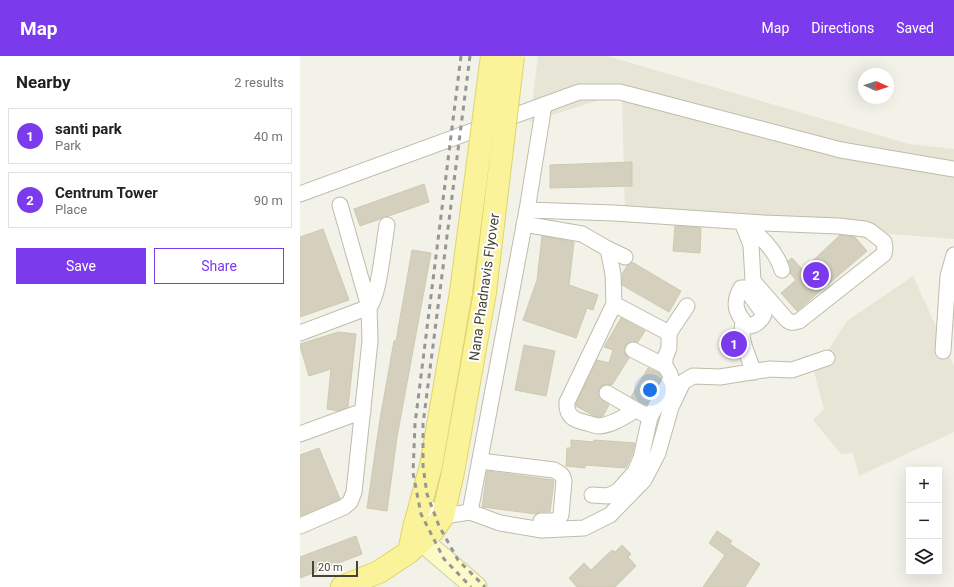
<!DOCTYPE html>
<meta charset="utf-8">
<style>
:root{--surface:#fff;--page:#f6f6f6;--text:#202124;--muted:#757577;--line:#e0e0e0;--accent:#7c3aed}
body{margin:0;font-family:Roboto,sans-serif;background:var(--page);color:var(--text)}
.controls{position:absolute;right:12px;bottom:12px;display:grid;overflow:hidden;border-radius:0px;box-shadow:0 4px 16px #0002}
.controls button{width:36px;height:36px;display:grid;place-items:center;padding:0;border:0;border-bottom:1px solid var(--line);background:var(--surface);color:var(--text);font:20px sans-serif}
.compass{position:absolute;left:558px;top:12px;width:36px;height:36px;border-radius:50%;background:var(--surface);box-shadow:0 4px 16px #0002;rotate:93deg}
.scale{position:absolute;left:12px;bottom:10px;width:46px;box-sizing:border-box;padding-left:4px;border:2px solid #464337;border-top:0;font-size:11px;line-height:14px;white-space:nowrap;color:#464337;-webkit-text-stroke:3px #fff;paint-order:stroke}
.you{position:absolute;left:350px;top:334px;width:14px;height:14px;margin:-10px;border:3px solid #fff;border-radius:50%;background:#1a73e8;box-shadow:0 0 0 6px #1a73e833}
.badge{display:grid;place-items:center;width:26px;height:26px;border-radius:50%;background:var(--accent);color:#fff;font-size:13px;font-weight:700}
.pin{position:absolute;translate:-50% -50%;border:2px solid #fff;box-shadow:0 1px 4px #0006}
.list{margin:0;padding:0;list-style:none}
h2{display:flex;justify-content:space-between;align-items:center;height:52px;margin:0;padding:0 16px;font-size:17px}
h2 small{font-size:13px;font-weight:400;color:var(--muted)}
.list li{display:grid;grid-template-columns:26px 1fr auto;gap:12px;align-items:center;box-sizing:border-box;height:56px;margin:0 8px 8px;padding:0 8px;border:1px solid var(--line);border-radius:0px}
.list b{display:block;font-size:15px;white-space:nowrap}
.list p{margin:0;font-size:13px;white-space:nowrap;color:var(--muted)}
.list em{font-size:13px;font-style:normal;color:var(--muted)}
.actions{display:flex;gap:8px;padding:12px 16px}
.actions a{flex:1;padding:9px 0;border:1px solid var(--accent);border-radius:0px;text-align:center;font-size:14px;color:var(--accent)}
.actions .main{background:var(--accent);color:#fff}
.icon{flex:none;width:22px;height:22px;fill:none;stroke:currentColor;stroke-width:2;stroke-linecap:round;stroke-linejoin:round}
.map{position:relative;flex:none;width:654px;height:531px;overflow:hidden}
header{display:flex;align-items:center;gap:24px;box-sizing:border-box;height:56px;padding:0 20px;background:var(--accent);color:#fff}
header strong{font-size:19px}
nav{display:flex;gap:22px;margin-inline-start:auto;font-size:14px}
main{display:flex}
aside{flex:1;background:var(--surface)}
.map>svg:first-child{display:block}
</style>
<header>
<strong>Map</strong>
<nav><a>Map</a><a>Directions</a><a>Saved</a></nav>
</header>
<main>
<aside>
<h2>Nearby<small>2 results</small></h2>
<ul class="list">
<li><span class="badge">1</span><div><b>santi park</b><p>Park</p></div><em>40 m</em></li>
<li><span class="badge">2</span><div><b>Centrum Tower</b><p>Place</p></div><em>90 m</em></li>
</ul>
<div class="actions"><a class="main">Save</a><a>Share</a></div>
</aside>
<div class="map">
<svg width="654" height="531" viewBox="0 0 654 531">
<rect width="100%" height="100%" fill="#f3f2e8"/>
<g fill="#e7e5d6">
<path d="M238,0H307L609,88L654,93V183L325,157L322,37L230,66Z"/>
<path d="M613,220L654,310V376L559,420L553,397L541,398L513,364L524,353L514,316L547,265Z"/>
</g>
<g fill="#d4d0bd" stroke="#cfc9b1">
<path d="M332,106V130L250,132V109Z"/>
<path d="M124,128L129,146L60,170L54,153Z"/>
<path d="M375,170L401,172L400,197L373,195Z"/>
<path d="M23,173L49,244L0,261V181Z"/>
<path d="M540,179L555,181L567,195L497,255L481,237L496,224L490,217L491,211L488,205L492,202L503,214Z"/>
<path d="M242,180L274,186L269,229L298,239L293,254L287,252L276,282L223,264L237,224Z"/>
<path d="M112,194L131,197L97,381L87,455L67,452L80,363L94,285H96Z"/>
<path d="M332,206L381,235L369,256L322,229V218L327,210Z"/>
<path d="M321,262L345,275L338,286L332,285L328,286L325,290L324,295L329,302L312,329L307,328L303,329L299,333L298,337L299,342L309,349L303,360L298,361L292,359L276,350V348L297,304L309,307L313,294L304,291Z"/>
<path d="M38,276L56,278L48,351L38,355L27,353L31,313L9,320L0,290V288Z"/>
<path d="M224,289L255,295L246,340L215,334Z"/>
<path d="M348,312L359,317L362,322L346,349L331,341Z"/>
<path d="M271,384L294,386V384L335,387L332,399L326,412L285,409V412L266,410L267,392H271Z"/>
<path d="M19,392L40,443L0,460V399Z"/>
<path d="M187,415L253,424L254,425L250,456H241L236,458L182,451Z"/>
<path d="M417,475L432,485L430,488L460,508L445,531H403L425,499L409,487Z"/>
<path d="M56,480L62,498L0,522V501Z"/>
<path d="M322,489L331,498L328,501L336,510L315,531H277L269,522L284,507L291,514L312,494L315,496Z"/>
</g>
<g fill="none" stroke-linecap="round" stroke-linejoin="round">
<g stroke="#bebcaa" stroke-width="17">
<g id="minor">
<path d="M0,138L279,36H320L541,94L654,113"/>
<path d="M227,154L314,157L464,167L538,170L565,173L570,175L584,186L585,192L584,198L499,265C493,267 490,267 486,263L453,225L451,189L442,166"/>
<path d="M444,167C460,180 476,194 482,214"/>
<path d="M224,168L282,178L308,193L313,218L314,248L267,346C266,361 274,364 287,367C291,368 296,370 299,370C313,369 325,360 336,354L350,361L371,323L370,318L365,310V302L369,292V277L314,248"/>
<path d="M308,193L325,201"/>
<path d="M441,232H445L464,258C462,264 455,270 448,270C436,258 432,248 441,232Z"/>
<path d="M444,266C437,279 449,302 454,316"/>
<path d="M0,277L69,251C79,242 84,185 87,169"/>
<path d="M369,277L387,250"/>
<path d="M333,294L365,310"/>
<path d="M643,295L648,220L654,199"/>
<path d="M307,337L336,354"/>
<path d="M0,378L63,355"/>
<path d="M180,405L254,414C260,417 263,419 264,425L261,459L257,465H241"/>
<path d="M292,439L308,440L318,435L335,416L341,402L350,361"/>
<path d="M121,448L143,460L170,456L200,467L242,474L284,472L310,459L344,424L358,397L371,351L383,326L393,320L420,321L470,313L492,314L527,302"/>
<path d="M170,456L227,154L244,49"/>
<path d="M0,470L44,451L50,446L54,436L70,285L69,251L40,149"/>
</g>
</g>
<g stroke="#d1ce99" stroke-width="23">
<path id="secondary" d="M113,477L176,531"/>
</g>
<g stroke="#dfd46a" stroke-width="24">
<g id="primary">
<path d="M109,496L114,472L131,410L161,236"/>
<path d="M42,531L79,516L109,496L133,475L143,460L153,416L185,236"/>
</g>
</g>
<use href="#minor" stroke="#fff" stroke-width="15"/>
<use href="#secondary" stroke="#fcfbc8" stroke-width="21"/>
<use href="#primary" stroke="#faf399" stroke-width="22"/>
<g stroke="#969696" stroke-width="3" stroke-dasharray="5 5" stroke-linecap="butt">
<path d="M161,0L115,368L113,417L121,458L144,503L171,531"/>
<path d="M170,0L123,368V410L127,438L139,470L158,504L185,531"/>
</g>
<g stroke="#dfd46a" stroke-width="24" stroke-linecap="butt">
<g id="primary-bridge">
<path d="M161,236L192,0"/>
<path d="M185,236L213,0"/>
</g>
</g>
<use href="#primary-bridge" stroke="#faf399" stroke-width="22"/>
</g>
<g text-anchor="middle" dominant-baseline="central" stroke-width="4" stroke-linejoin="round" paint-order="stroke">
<g font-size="14" fill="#464337" stroke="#fff">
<text transform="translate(184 231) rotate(-82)">Nana Phadnavis Flyover</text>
</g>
</g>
</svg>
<div class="controls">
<button>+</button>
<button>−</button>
<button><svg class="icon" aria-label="layers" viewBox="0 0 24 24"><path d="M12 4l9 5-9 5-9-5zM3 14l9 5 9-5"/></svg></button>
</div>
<svg class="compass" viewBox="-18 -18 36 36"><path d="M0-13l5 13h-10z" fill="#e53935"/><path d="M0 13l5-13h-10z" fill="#757577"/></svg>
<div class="scale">20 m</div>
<div class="you"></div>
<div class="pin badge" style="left:434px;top:288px">1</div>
<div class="pin badge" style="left:516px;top:219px">2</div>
</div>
</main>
